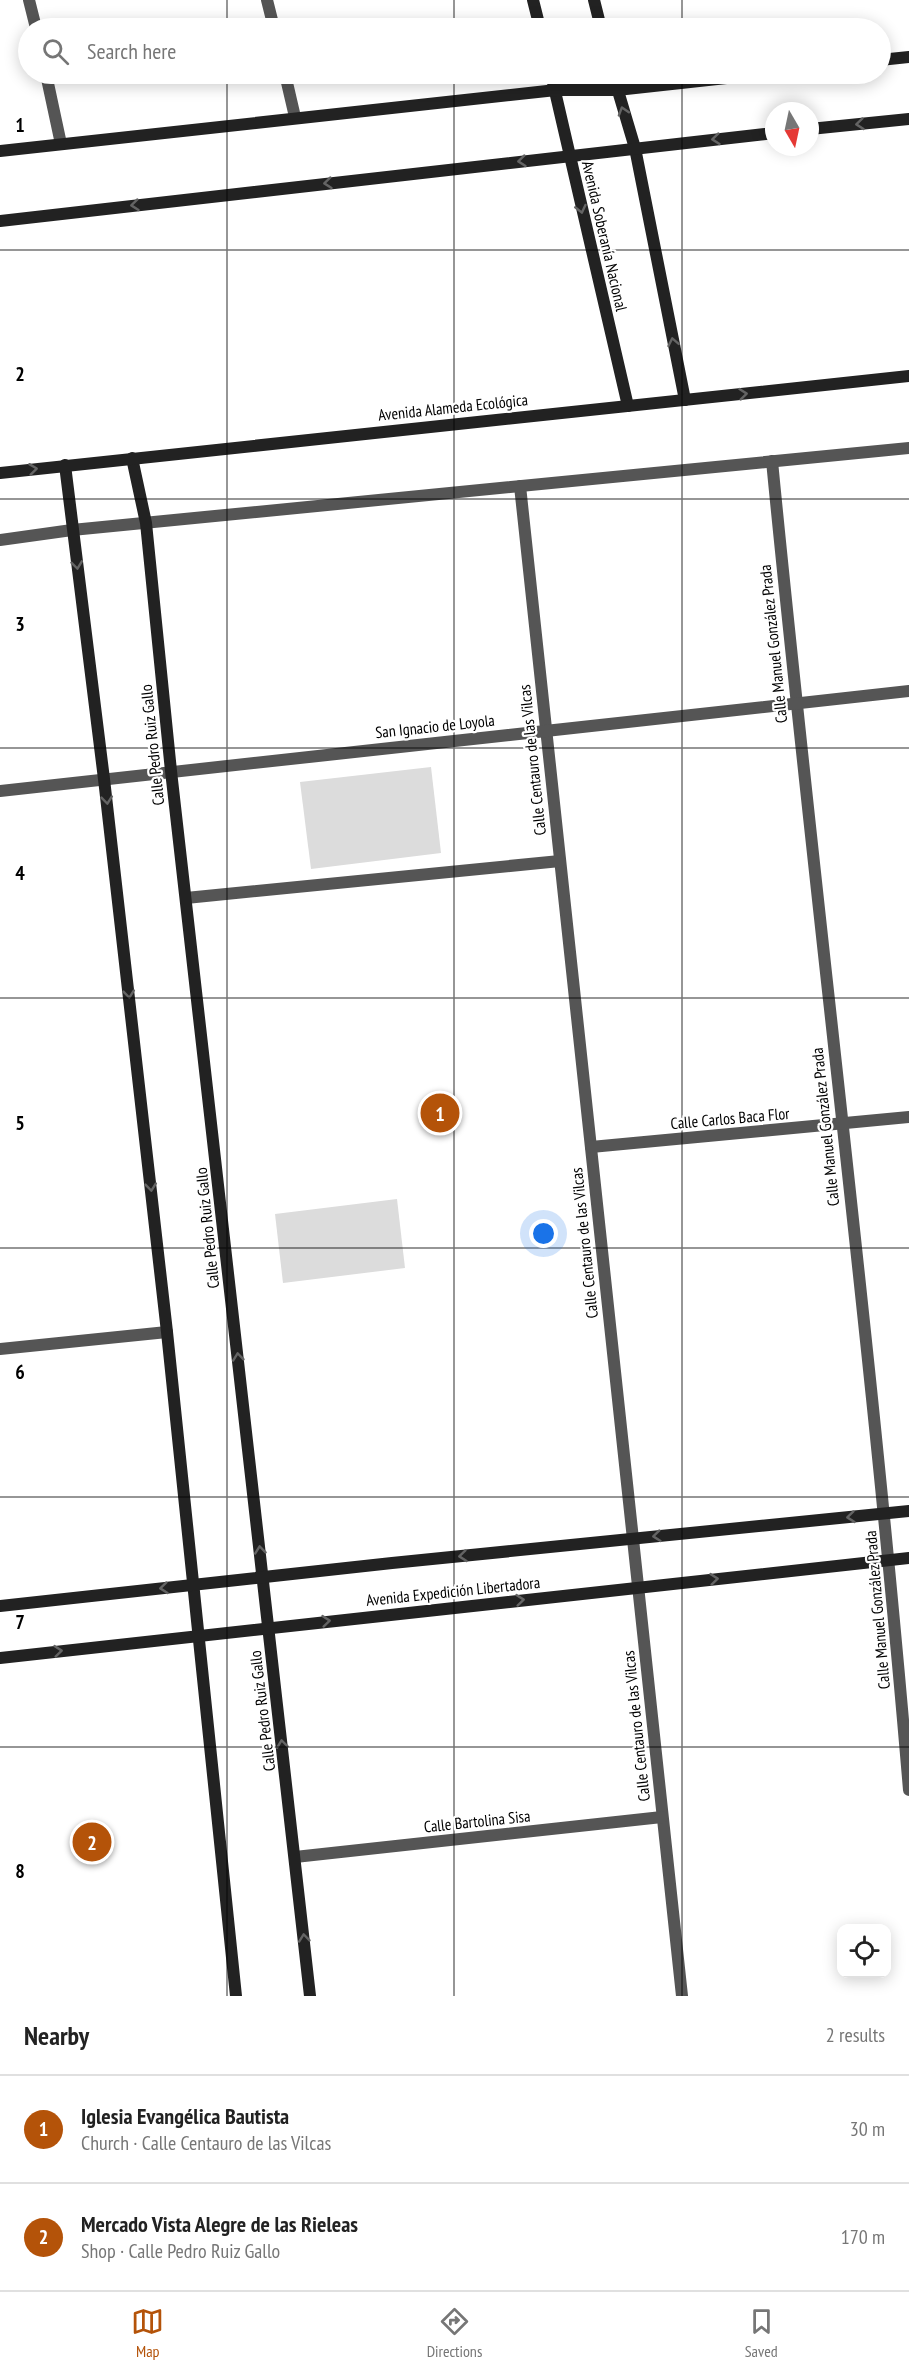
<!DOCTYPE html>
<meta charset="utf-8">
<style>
:root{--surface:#fff;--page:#f2f2f2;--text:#222;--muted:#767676;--line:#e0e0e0;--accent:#b45309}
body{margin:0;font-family:"PT Sans Narrow",sans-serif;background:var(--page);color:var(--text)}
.controls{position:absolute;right:18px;bottom:18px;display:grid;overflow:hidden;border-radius:12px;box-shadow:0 3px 15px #0003}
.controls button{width:54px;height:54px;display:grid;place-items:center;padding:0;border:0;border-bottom:2px solid var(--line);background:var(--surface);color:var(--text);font:30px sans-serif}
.compass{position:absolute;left:765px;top:102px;width:54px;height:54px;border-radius:50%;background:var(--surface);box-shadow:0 3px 15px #0003;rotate:171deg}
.you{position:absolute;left:544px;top:1234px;width:21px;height:21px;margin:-15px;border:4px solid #fff;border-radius:50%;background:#1a73e8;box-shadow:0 0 0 9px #1a73e833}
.badge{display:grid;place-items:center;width:39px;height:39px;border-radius:50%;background:var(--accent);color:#fff;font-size:20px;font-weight:700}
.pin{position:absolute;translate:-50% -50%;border:3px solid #fff;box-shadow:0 2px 6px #0006}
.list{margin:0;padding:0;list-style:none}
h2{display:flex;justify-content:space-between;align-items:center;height:78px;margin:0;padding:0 24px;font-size:26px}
h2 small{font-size:20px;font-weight:400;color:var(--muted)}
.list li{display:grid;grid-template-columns:39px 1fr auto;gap:18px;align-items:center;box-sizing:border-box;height:108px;padding:0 24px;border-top:2px solid var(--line)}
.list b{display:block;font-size:22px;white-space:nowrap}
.list p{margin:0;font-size:20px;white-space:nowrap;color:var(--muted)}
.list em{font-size:20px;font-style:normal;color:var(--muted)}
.icon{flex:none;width:33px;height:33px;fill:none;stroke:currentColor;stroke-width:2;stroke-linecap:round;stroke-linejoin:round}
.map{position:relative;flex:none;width:909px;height:1996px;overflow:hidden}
.search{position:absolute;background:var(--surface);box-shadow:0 3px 15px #0003;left:18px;right:18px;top:18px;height:66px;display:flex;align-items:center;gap:15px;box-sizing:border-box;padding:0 21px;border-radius:33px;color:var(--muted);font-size:22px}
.sheet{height:294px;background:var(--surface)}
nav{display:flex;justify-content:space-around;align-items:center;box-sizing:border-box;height:84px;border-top:2px solid var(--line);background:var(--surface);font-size:16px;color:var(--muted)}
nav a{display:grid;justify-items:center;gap:3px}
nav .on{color:var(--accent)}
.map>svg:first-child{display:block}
</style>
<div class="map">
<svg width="909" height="1996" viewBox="0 0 909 1996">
<rect width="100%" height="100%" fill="#fff"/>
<g fill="#dcdcdc">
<path d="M431,767L441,853L311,869L300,782Z"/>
<path d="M397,1199L405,1268L283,1283L275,1214Z"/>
</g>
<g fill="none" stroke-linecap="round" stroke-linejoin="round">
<g stroke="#555" stroke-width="12">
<path d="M29,0L36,28"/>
<path d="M267,0L274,28"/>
<path d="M46,74L61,144"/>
<path d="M285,74L295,117"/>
<path d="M772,461C815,904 872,1346 909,1790"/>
<path d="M520,486L682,1996"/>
<path d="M0,540L72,530L909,448"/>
<path d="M0,791L909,691"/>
<path d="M186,898L560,861"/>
<path d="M591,1147L909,1117"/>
<path d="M0,1349L167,1332"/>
<path d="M295,1857L662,1817"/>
</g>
<g stroke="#222" stroke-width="12">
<path d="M533,0L540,28"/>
<path d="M594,0L601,28"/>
<path d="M880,60L909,57"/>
<path d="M551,74L628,406"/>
<path d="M613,74L635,148L685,400"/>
<path d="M810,129L909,119"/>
<path d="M0,151L556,90H617L763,74"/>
<path d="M0,221L774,133"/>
<path d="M132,458L146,523L171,771L310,1996"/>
<path d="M65,465L104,779L167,1332L236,1996"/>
<path d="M0,473L909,376"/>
<path d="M0,1606L392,1563L909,1511"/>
<path d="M0,1658L909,1558"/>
</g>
</g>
<defs><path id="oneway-chevron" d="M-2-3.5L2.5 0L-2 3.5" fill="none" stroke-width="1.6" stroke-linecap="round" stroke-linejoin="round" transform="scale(1.5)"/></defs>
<g stroke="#646464">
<use href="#oneway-chevron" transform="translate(623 111) rotate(-107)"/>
<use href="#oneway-chevron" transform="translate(860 124) rotate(174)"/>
<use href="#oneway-chevron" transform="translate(716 139) rotate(174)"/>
<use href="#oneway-chevron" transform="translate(522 161) rotate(174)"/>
<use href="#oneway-chevron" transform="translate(328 183) rotate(174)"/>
<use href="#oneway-chevron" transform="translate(135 205) rotate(174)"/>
<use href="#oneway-chevron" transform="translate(581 209) rotate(77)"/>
<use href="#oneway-chevron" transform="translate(673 342) rotate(-101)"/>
<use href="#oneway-chevron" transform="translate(743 394) rotate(-6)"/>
<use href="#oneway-chevron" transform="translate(33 469) rotate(-7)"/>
<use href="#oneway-chevron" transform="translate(77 565) rotate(83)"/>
<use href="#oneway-chevron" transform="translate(107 800) rotate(84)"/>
<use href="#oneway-chevron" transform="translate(129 994) rotate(84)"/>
<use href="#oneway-chevron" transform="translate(151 1187) rotate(84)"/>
<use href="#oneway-chevron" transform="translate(238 1357) rotate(-96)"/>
<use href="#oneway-chevron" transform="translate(851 1517) rotate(174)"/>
<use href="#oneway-chevron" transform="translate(657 1536) rotate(174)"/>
<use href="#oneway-chevron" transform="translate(260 1550) rotate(-96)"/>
<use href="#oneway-chevron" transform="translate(463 1556) rotate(174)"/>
<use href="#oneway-chevron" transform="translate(714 1579) rotate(-6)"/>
<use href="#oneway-chevron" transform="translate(164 1588) rotate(174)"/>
<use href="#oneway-chevron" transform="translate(520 1600) rotate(-6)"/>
<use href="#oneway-chevron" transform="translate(326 1621) rotate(-6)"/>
<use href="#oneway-chevron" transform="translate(58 1651) rotate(-6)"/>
<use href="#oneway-chevron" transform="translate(282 1744) rotate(-97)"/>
<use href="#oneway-chevron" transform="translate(304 1938) rotate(-96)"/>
</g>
<path fill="none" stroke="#000" stroke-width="1.5" stroke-opacity="0.55" d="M227,0V28M454,0V28M682,0V28M227,74V1996M454,74V1996M682,74V1996M0,250H909M0,499H909M0,748H909M0,998H909M0,1248H909M0,1497H909M0,1747H909"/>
<g text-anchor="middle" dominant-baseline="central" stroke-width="4.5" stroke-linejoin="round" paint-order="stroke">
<g font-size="16" fill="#000" stroke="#fff">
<text transform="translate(605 236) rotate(77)">Avenida Soberanía Nacional</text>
<text transform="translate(453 407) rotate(-6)">Avenida Alameda Ecológica</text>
<text transform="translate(773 644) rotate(-96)">Calle Manuel González Prada</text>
<text transform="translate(435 726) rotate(-6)">San Ignacio de Loyola</text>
<text transform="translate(152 745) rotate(-96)">Calle Pedro Ruiz Gallo</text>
<text transform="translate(532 760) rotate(-96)">Calle Centauro de las Vilcas</text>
<text transform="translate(730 1118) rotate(-5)">Calle Carlos Baca Flor</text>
<text transform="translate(825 1127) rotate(-96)">Calle Manuel González Prada</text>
<text transform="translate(207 1228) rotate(-96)">Calle Pedro Ruiz Gallo</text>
<text transform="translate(584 1243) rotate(-96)">Calle Centauro de las Vilcas</text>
<text transform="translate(453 1591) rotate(-6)">Avenida Expedición Libertadora</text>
<text transform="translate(877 1610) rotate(-95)">Calle Manuel González Prada</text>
<text transform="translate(262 1711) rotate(-97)">Calle Pedro Ruiz Gallo</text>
<text transform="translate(636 1726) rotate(-96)">Calle Centauro de las Vilcas</text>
<text transform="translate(477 1821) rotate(-6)">Calle Bartolina Sisa</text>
</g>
</g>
<g font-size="20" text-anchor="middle" font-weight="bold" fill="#000" stroke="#fff" stroke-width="4.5" stroke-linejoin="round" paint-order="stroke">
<text x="20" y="132">1</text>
<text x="20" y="381">2</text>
<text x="20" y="631">3</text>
<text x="20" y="880">4</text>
<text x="20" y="1130">5</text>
<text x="20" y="1379">6</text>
<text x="20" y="1629">7</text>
<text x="20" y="1878">8</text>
</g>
</svg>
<div class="controls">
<button><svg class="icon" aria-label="locate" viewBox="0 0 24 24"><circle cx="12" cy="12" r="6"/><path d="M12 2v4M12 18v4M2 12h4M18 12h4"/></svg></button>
</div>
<svg class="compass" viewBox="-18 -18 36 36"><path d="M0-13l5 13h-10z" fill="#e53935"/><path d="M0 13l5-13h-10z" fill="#767676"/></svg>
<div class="you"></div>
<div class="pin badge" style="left:440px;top:1113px">1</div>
<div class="pin badge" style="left:92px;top:1842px">2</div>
<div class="search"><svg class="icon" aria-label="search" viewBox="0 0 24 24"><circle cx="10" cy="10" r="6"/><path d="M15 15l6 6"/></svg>Search here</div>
</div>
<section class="sheet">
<h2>Nearby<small>2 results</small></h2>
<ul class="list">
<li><span class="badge">1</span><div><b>Iglesia Evangélica Bautista</b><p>Church · Calle Centauro de las Vilcas</p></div><em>30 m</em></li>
<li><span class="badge">2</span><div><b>Mercado Vista Alegre de las Rieleas</b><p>Shop · Calle Pedro Ruiz Gallo</p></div><em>170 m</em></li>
</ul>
</section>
<nav>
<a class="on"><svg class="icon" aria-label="map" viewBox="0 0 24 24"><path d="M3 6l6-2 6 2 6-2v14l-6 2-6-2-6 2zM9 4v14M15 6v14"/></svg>Map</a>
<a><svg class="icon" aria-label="directions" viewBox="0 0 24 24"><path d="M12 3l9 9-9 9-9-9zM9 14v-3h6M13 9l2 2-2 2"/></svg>Directions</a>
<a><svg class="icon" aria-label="saved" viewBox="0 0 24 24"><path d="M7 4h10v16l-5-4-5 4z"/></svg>Saved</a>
</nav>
